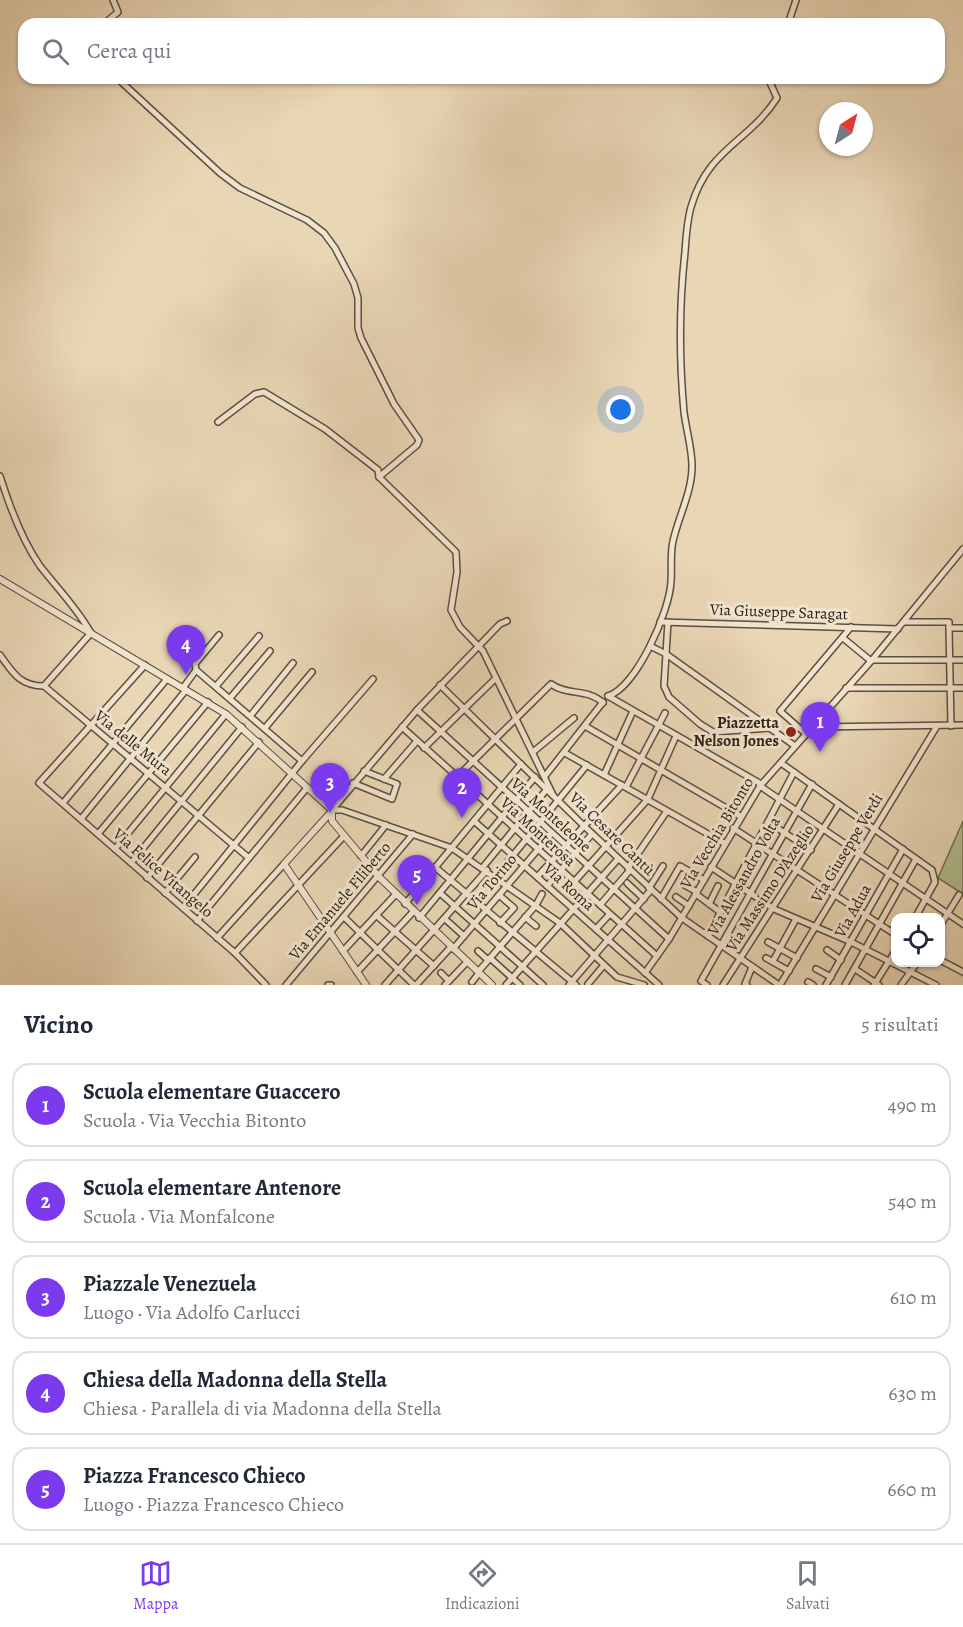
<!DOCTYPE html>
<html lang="it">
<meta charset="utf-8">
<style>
:root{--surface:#fff;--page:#f2f2f3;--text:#1f2937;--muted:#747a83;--line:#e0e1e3;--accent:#7c3aed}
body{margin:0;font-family:Alegreya,serif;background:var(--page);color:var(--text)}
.controls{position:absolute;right:18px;bottom:18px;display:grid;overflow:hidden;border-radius:12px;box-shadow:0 2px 4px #0004}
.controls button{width:54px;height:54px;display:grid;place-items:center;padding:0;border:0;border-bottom:2px solid var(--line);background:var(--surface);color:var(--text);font:30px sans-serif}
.compass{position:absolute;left:819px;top:102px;width:54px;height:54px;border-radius:50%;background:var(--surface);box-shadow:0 2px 4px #0004;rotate:36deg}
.you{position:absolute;left:621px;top:410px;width:21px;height:21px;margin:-15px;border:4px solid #fff;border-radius:50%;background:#1a73e8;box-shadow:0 0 0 9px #1a73e833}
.badge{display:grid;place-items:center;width:39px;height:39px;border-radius:50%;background:var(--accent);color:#fff;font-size:20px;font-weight:700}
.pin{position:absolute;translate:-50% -50px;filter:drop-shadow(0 2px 3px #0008)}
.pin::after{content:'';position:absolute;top:32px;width:21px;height:18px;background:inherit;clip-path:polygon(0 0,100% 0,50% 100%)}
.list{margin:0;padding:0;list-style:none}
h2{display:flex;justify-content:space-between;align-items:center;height:78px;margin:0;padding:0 24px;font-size:26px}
h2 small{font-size:20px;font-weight:400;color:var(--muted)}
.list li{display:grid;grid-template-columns:39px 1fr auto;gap:18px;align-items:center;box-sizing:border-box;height:84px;margin:0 12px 12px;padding:0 12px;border:2px solid var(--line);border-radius:18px}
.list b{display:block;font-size:22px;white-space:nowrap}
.list p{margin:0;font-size:20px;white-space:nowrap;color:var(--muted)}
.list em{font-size:20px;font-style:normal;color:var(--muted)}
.icon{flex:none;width:33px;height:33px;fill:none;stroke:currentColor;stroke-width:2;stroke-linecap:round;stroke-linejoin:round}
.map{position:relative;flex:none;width:963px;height:985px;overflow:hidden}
.search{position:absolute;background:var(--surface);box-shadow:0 2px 4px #0004;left:18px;right:18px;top:18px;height:66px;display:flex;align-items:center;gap:15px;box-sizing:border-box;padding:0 21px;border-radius:18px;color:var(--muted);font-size:22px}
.sheet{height:558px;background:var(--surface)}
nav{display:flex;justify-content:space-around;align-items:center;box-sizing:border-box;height:84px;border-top:2px solid var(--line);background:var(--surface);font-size:16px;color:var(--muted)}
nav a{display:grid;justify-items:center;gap:3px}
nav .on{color:var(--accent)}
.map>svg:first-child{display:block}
</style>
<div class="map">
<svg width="963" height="985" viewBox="0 0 963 985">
<rect width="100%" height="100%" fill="#e9d6b5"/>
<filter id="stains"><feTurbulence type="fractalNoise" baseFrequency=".00333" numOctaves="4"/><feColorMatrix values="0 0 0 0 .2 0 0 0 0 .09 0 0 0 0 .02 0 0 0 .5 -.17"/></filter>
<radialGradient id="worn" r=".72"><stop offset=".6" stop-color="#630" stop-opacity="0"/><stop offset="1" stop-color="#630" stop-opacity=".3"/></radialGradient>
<path fill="#b3be90" stroke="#707053" stroke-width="1.5" d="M963,821V894L938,878Z"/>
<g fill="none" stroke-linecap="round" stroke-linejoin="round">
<g stroke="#5b503e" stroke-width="8">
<g id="minor">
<path d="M104,24L118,12L113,0"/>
<path d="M788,24L796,0"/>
<path d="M117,78L220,173L240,188L307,220L324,233L335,248L354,284L358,298V328L361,338L394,404L419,440L417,445L379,477L456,552L457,572L451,610L460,627L483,651L553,795"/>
<path d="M218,422L255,394L264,392L325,429L378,470L379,477"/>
<path d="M0,476C9,505 22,540 40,566C58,589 77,608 91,633L44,686"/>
<path d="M660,622L898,629"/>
<path d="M668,622L664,686L669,697L700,724L713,732L770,728"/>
<path d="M904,622H949V628H963"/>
<path d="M949,628L951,726"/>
<path d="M843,638L871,661"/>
<path d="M652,647L666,654L795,746"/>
<path d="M0,655C13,673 20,686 44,686L249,858"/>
<path d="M872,660H963"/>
<path d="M145,665L39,783L235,953L266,985"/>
<path d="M196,670L195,664L219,635"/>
<path d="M217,685L259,636"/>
<path d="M440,685L583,825L682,918L779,985"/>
<path d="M183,688L196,670L302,761L183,908"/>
<path d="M846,688H963"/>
<path d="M608,696C636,688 670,611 671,581C672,567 670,555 673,541C679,515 692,492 692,466C692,448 686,429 684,412C679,358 679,306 685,252C686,238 687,221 691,207C708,148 748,143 777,98L768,78"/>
<path d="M608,696L761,784"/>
<path d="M231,697L270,651"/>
<path d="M417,710L669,939"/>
<path d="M251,715L293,663"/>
<path d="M585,726L740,816"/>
<path d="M402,727L657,956"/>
<path d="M813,727L963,725"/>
<path d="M265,728L312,672"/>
<path d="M806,734L780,711L851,627"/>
<path d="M424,748L496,678"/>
<path d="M533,752L574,718"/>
<path d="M565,753L724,843"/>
<path d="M302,761L373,679"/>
<path d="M781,763L932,870L935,882L915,918"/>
<path d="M604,775L633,711"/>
<path d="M545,776L603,702"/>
<path d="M457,777L551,684C567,696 588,688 603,703"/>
<path d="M384,779L417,741"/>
<path d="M353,783L392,799L397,784L364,771"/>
<path d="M760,786L963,924"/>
<path d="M626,787L665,713"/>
<path d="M63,803L167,679"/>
<path d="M332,810H342L452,848L560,923L617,977L644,985"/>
<path d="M332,810L417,710L500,624L507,621"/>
<path d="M81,819L186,690"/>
<path d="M474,821L659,985"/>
<path d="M768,822L811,850"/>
<path d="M733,828L896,935"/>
<path d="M98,834L208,702"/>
<path d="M115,849L226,714"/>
<path d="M361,856L386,825"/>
<path d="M131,863L242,727"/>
<path d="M483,867L547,789"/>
<path d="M711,867L774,909L851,942L936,985"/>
<path d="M436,868L576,985"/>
<path d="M628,868L667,811"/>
<path d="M496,876L587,765"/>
<path d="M537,877L622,785"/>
<path d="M147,878L259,742"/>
<path d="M574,882L648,799L676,736"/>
<path d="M627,883L644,899"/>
<path d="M683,884L697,892"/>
<path d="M547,886L592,834"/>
<path d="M649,888L663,866"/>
<path d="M165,893L195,857"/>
<path d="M440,893L543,985"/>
<path d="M696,894L720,912"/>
<path d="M499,895L514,908L500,923"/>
<path d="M676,897L689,906"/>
<path d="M661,899L680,866L704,880"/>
<path d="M405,904L521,764"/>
<path d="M709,904L718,886"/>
<path d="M600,905L630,870"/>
<path d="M376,915L434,966"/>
<path d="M525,917L536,926"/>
<path d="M345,918L414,985"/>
<path d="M419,918L535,777"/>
<path d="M445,919L464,936"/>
<path d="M197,921L306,789"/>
<path d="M940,926L959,895"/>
<path d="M596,929L608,916"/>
<path d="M708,936L794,772"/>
<path d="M217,938L284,864"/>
<path d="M768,942L797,958"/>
<path d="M453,949L552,833"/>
<path d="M827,950L841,960"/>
<path d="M343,951L396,894"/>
<path d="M478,951L488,960"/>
<path d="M235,953L344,836"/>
<path d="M490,958L520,985"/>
<path d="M766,958L789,971"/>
<path d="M940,960L963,972"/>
<path d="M773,961L796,919"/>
<path d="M816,969L831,977"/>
<path d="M855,969L879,985"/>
<path d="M357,972L413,912"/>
<path d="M478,972L536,905L542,894"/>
<path d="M441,973L449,981"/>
<path d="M645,973L669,939L760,786L872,660L963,549"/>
<path d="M472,982L479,973"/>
<path d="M808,982L813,985"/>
<path d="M588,984L604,965"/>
<path d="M286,985L413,834"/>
<path d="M328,985H331"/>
<path d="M385,985L487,870"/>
<path d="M416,985L451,947"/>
<path d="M445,985L467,962"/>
<path d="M506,985L618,859"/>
<path d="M569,985L651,890"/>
<path d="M707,985L701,981L812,784"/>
<path d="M723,985L839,804"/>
<path d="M747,985L745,984L752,967"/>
<path d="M780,985L937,726"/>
<path d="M826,985L903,849"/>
<path d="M845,985L916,859"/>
<path d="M874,985L896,950"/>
<path d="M901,985L917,963"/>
</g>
</g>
<g stroke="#5b503e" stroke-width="8">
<g id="tertiary">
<path d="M0,579L226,714L332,810"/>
<path d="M332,810V821L379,877L492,985"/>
<path d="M332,811L284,864L366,985"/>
</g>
</g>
<use href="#minor" stroke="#f1e4cf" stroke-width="5"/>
<use href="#tertiary" stroke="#f1e4cf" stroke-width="6"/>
</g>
<circle fill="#8f2418" stroke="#f1e4cf" stroke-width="2" cx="791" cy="732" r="6"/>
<g text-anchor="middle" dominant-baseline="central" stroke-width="6" stroke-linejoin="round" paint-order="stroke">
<g font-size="16" fill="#2c2316" stroke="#f1e4cf">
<text transform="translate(779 612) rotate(2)">Via Giuseppe Saragat</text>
<text transform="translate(133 743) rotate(39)">Via delle Mura</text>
<text transform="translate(551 815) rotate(42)">Via Monteleone</text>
<text transform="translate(538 832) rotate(42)">Via Monterosa</text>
<text transform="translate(717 833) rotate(-59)">Via Vecchia Bitonto</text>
<text transform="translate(612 834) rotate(44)">Via Cesare Cantù</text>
<text transform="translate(847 848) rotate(-59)">Via Giuseppe Verdi</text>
<text transform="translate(163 873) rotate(41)">Via Felice Vitangelo</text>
<text transform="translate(744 876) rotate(-61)">Via Alessandro Volta</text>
<text transform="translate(492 882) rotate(-50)">Via Torino</text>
<text transform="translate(569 887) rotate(42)">Via Roma</text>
<text transform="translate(770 888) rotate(-57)">Via Massimo D'Azeglio</text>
<text transform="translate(340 901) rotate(-50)">Via Emanuele Filiberto</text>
<text transform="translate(853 911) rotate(-61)">Via Adua</text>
</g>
<g font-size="16" font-weight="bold" fill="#2c2316" stroke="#f1e4cf" text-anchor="end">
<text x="779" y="723">Piazzetta<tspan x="779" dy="18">Nelson Jones</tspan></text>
</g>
</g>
<rect width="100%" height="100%" filter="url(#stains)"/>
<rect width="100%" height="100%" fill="url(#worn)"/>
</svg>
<div class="controls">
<button><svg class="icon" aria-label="locate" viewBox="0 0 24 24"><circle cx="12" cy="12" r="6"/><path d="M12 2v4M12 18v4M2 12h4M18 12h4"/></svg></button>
</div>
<svg class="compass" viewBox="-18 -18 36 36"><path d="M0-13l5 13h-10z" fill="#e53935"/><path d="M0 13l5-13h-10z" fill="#747a83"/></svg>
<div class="you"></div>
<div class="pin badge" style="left:820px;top:752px">1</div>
<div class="pin badge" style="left:462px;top:818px">2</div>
<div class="pin badge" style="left:330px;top:813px">3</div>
<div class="pin badge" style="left:186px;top:675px">4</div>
<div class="pin badge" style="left:417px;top:905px">5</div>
<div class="search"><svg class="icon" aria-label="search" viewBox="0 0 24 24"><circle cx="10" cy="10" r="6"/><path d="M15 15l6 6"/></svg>Cerca qui</div>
</div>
<section class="sheet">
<h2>Vicino<small>5 risultati</small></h2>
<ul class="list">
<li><span class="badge">1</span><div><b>Scuola elementare Guaccero</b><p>Scuola · Via Vecchia Bitonto</p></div><em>490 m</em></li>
<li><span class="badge">2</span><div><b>Scuola elementare Antenore</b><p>Scuola · Via Monfalcone</p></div><em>540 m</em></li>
<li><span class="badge">3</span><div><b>Piazzale Venezuela</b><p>Luogo · Via Adolfo Carlucci</p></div><em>610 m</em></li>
<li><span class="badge">4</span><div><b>Chiesa della Madonna della Stella</b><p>Chiesa · Parallela di via Madonna della Stella</p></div><em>630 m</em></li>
<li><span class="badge">5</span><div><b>Piazza Francesco Chieco</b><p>Luogo · Piazza Francesco Chieco</p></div><em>660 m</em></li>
</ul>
</section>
<nav>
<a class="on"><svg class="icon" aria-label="map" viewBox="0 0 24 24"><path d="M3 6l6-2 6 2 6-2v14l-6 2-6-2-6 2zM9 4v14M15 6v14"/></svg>Mappa</a>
<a><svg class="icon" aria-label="directions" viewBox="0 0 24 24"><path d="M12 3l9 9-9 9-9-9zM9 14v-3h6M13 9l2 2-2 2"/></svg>Indicazioni</a>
<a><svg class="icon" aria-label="saved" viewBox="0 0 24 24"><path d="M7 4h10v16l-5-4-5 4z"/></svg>Salvati</a>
</nav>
